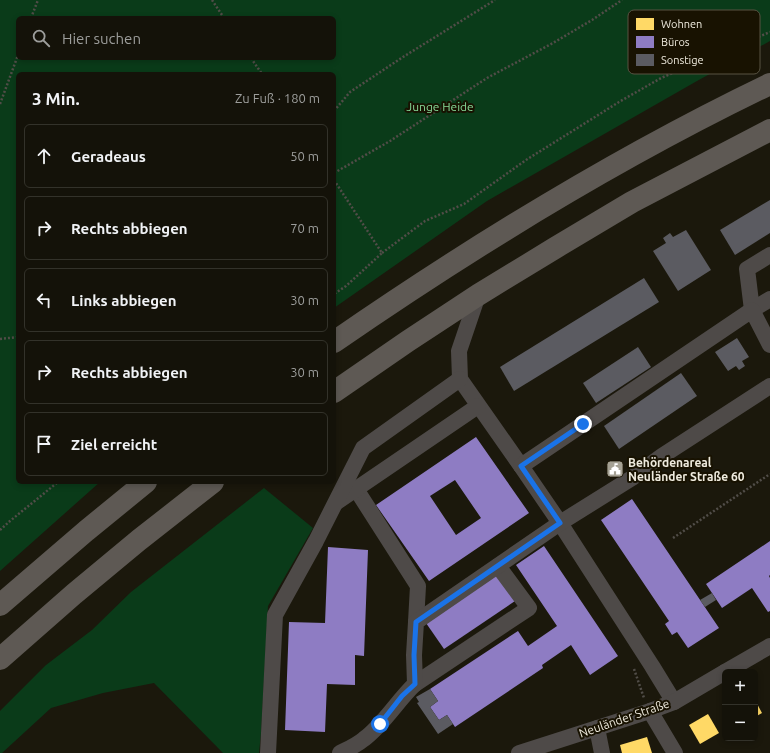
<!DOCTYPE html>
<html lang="de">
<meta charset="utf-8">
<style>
:root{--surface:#141209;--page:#1d1b12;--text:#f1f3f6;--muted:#9d9e9c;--line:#33322a}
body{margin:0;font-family:Ubuntu,sans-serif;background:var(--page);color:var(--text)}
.controls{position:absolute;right:12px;bottom:12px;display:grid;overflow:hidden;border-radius:6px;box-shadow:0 2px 6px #0003}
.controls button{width:36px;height:36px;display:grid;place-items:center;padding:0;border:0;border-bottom:1px solid var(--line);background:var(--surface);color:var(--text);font:20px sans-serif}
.stop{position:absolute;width:12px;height:12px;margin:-9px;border:3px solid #1a73e8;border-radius:50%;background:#fff}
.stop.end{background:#1a73e8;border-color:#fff;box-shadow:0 1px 4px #0008}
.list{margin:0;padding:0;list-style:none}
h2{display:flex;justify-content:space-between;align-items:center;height:52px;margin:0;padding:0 16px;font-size:17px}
h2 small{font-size:13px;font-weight:400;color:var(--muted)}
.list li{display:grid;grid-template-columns:26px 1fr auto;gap:12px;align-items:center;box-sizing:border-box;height:64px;margin:0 8px 8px;padding:0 8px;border:1px solid var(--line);border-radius:6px}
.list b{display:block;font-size:15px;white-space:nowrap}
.list em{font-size:13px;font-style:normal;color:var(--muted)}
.icon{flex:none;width:22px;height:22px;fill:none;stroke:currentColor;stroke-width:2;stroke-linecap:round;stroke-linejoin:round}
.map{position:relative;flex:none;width:770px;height:753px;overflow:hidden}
.search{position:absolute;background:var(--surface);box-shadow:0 2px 6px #0003;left:16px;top:16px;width:320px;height:44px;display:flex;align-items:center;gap:10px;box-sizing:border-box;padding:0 14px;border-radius:6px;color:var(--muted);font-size:15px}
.panel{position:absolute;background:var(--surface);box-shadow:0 2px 6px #0003;left:16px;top:72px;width:320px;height:412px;border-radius:6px}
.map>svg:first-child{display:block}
</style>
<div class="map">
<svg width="770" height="753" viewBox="0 0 770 753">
<rect width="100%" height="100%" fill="#1b180c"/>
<g fill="#0a3b19" fill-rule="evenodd">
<path d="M0,0H770V41L697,81L487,201L334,308V74H18V482H100L0,571ZM18,18H334V58H18Z"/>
<path d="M264,488L313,528L268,606L261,733L259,753H223L154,683L103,693L51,708L2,753H0V711L46,665L92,630L131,592Z"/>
</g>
<g fill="#ffd966">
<path d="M755,700L762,713L755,717Z"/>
<path d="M708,714L719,733L700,744L689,725Z"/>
<path d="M647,737L652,753H622L620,745Z"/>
</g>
<g fill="#8e7cc3" fill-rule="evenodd">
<path d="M476,437L529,513L429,581L376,505ZM455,480L481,518L456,535L430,496Z"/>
<path d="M632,499L719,628L688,648L677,632L672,635L665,624L669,621L601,520Z"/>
<path d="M770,541V575L769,576L770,578V611L768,612L752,588L722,608L706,584Z"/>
<path d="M544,546L618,656L590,675L571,645L542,665L543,668L455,727L447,715L439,720L430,707L438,701L430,689L518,631L528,646L557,626L516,565Z"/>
<path d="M328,547L368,550L364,656L355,655V685L327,684L325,732L285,730L289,622L325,623Z"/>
<path d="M497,575L515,601L444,649L426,623Z"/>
</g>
<g fill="#5b5b61">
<path d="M770,200V233L735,255L720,230Z"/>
<path d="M686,230L711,270L678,291L653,251L666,243L663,238L670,233L673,237Z"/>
<path d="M644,278L659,302L514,391L500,367Z"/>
<path d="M737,338L749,357L742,361L745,366L739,370L736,366L728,371L715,352Z"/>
<path d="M638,347L651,367L596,403L583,383Z"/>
<path d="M681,373L697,396L619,449L604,426Z"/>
<path d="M712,593L716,600L705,607L700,600Z"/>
<path d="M430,689L438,701L430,707L439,720L447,715L453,724L438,734L417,703L419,702L416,697Z"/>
</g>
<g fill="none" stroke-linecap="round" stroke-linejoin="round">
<g stroke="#514d48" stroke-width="2.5" stroke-dasharray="2 2" stroke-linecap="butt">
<path d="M212,0L224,18"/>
<path d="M31,18L38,0"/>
<path d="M251,58L262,74"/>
<path d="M0,104L18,55"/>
<path d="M334,111L350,92L403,57L495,0"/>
<path d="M334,173L390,141L487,78L553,43L592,20L622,0"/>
<path d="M334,180L382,253L346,286L334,294"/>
<path d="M382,253L425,221L464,204L526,160L619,102L661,78L770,32"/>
<path d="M0,339L18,337"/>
<path d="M0,530L10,521L58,482"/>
<path d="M673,538L770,474"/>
<path d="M634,669L644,698"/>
</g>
<g stroke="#4e4a48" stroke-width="16">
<path d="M770,255L747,269L752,310L770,299"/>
<path d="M478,295L459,351L460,379L521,466L560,523L652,666L674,702"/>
<path d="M521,466L752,310L770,345"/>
<path d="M356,489L418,586L416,622"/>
<path d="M337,502L478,406"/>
<path d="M725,672L770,646"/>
<path d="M415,684L529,608L498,566"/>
<path d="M650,711L675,753"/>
<path d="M597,728L602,753"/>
<path d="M268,753L275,615L316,541L363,448L460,379"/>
<path d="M340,753C348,749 357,745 364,739C384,724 397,701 415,684L414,655L416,622L560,523L632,478L662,456L770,386"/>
<path d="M519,753L650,711L674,702L725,672"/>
</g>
<g stroke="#5e5954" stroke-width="22">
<path d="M334,342C473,246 618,157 770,84"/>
<path d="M334,392L408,341L478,295L555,248L632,202L770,130"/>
<path d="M0,605L86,531L146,482"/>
<path d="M0,659L74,594L139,540L213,482"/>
</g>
</g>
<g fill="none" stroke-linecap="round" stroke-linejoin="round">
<path stroke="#1a73e8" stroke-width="5" d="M380,724L402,696L415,684L414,655L416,622L560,523L521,466L583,424"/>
</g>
<defs>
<g id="civic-square" transform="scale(0.9)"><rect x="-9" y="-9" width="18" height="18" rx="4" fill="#a5a194" stroke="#181201"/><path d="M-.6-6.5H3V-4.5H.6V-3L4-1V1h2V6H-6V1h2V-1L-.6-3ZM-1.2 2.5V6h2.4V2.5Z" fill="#fff"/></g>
</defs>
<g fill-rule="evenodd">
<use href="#civic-square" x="615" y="469"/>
</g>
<g text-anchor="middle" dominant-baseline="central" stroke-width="4" stroke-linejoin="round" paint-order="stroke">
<g font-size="12" fill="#86d897" stroke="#181201">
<text x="440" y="106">Junge Heide</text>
</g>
<g font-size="12" font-weight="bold" fill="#efebde" stroke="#181201" text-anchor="start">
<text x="628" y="462">Behördenareal<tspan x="628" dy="14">Neuländer Straße 60</tspan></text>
</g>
<g font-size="12" fill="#efebde" stroke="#181201">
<text transform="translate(624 718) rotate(-19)">Neuländer Straße</text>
</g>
</g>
<rect x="628" y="10" width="132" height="64" rx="6" fill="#181201" stroke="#585343" stroke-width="1"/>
<rect x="636" y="18" width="18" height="12" fill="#ffd966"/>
<rect x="636" y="36" width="18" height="12" fill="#8e7cc3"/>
<rect x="636" y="54" width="18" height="12" fill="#5b5b61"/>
<g font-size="11" fill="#efebde">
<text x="661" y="28">Wohnen</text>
<text x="661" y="46">Büros</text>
<text x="661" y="64">Sonstige</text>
</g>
</svg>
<div class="controls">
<button>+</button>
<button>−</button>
</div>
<div class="stop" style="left:380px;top:724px"></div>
<div class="stop end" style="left:583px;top:424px"></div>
<div class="search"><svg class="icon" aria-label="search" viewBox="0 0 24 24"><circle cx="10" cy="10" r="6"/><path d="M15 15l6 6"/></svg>Hier suchen</div>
<section class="panel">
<h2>3 Min.<small>Zu Fuß · 180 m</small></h2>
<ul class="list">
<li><svg class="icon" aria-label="ahead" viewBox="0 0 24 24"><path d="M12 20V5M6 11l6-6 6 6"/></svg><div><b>Geradeaus</b></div><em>50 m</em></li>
<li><svg class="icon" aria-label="right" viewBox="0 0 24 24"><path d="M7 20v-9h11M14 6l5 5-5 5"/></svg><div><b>Rechts abbiegen</b></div><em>70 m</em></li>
<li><svg class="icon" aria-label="left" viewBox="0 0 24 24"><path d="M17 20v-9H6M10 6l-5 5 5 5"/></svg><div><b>Links abbiegen</b></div><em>30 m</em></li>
<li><svg class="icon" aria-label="right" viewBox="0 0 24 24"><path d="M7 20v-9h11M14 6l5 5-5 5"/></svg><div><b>Rechts abbiegen</b></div><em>30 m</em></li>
<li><svg class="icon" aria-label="arrive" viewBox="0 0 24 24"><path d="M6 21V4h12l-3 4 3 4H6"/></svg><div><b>Ziel erreicht</b></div></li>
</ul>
</section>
</div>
